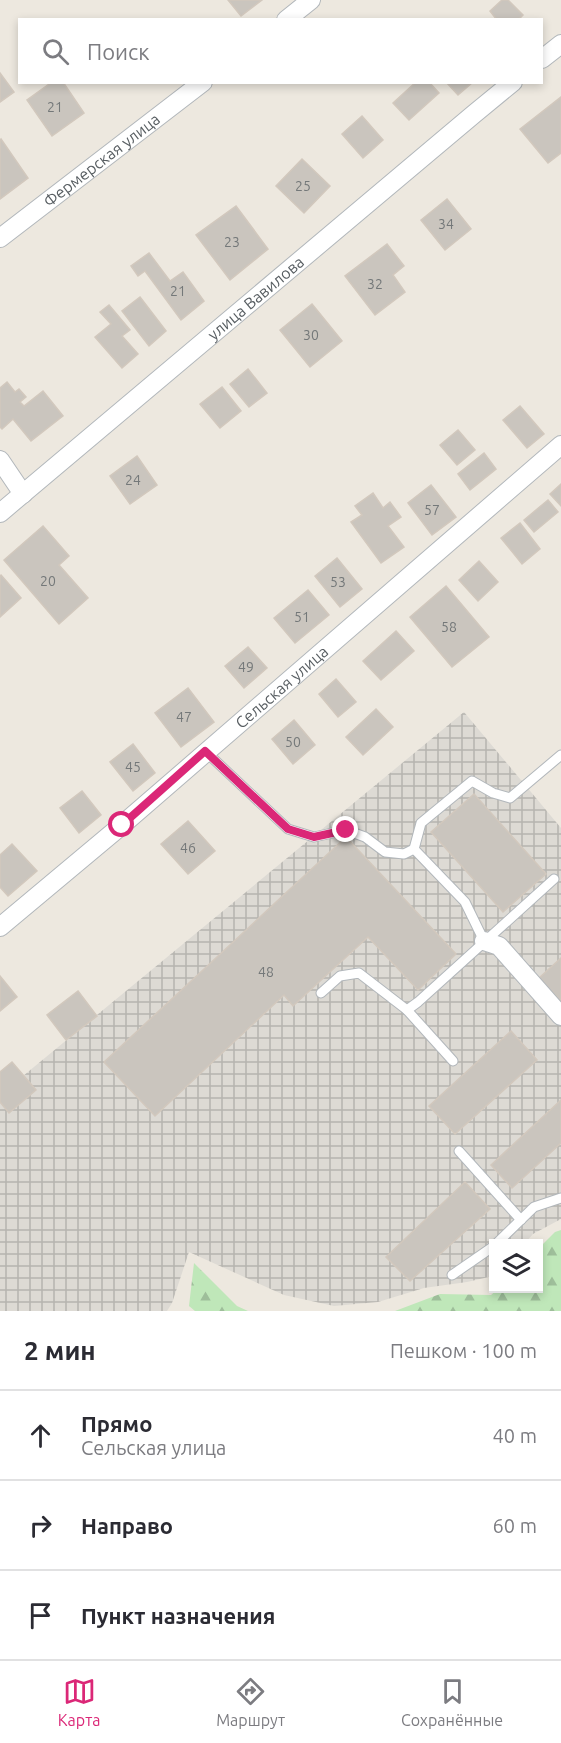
<!DOCTYPE html>
<html lang="ru">
<meta charset="utf-8">
<style>
:root{--surface:#fff;--page:#f7f7f7;--text:#2b2b33;--muted:#7c7c81;--line:#e1e1e2;--accent:#db2777}
body{margin:0;font-family:Ubuntu,sans-serif;background:var(--page);color:var(--text)}
.controls{position:absolute;right:18px;bottom:18px;display:grid;overflow:hidden;border-radius:0px;box-shadow:0 3px 9px #0003}
.controls button{width:54px;height:54px;display:grid;place-items:center;padding:0;border:0;border-bottom:2px solid var(--line);background:var(--surface);color:var(--text);font:30px sans-serif}
.stop{position:absolute;width:18px;height:18px;margin:-14px;border:4px solid #db2777;border-radius:50%;background:#fff}
.stop.end{background:#db2777;border-color:#fff;box-shadow:0 2px 6px #0008}
.list{margin:0;padding:0;list-style:none}
h2{display:flex;justify-content:space-between;align-items:center;height:78px;margin:0;padding:0 24px;font-size:26px}
h2 small{font-size:20px;font-weight:400;color:var(--muted)}
.list li{display:grid;grid-template-columns:39px 1fr auto;gap:18px;align-items:center;box-sizing:border-box;height:90px;padding:0 24px;border-top:2px solid var(--line)}
.list b{display:block;font-size:22px;white-space:nowrap}
.list p{margin:0;font-size:20px;white-space:nowrap;color:var(--muted)}
.list em{font-size:20px;font-style:normal;color:var(--muted)}
.icon{flex:none;width:33px;height:33px;fill:none;stroke:currentColor;stroke-width:2;stroke-linecap:round;stroke-linejoin:round}
.map{position:relative;flex:none;width:561px;height:1311px;overflow:hidden}
.search{position:absolute;background:var(--surface);box-shadow:0 3px 9px #0003;left:18px;right:18px;top:18px;height:66px;display:flex;align-items:center;gap:15px;box-sizing:border-box;padding:0 21px;border-radius:0px;color:var(--muted);font-size:22px}
.sheet{height:348px;background:var(--surface)}
nav{display:flex;justify-content:space-around;align-items:center;box-sizing:border-box;height:84px;border-top:2px solid var(--line);background:var(--surface);font-size:16px;color:var(--muted)}
nav a{display:grid;justify-items:center;gap:3px}
nav .on{color:var(--accent)}
.map>svg:first-child{display:block}
</style>
<div class="map">
<svg width="561" height="1311" viewBox="0 0 561 1311">
<defs>
<pattern id="industrial-grid" width="8" height="8" patternUnits="userSpaceOnUse" patternTransform="scale(1.5)"><rect width="8" height="8" fill="#dddad4"/><path d="M0 4h8M4 0v8" fill="none" stroke="#b6b4af"/></pattern>
<pattern id="forest-firs" width="22" height="20" patternUnits="userSpaceOnUse" patternTransform="scale(1.5)"><rect width="22" height="20" fill="#bfe7b9"/><path d="M5 1l3.5 6h-7zM16 11l3.5 6h-7z" fill="#9ebe9a"/></pattern>
</defs>
<rect width="100%" height="100%" fill="#ede8df"/>
<path fill="url(#industrial-grid)" d="M464,712L561,828V1219L533,1234L525,1243L494,1244L493,1276L467,1282L424,1288L378,1302L334,1306L284,1295L189,1252L172,1303L167,1311H0V1095Z"/>
<g fill="url(#forest-firs)">
<path d="M561,1230V1311H395L440,1294L491,1295L498,1289L538,1288L539,1248L555,1232Z"/>
<path d="M194,1263L237,1306L248,1311H195L189,1306Z"/>
</g>
<g fill="#cac5be" stroke="#d2c8bd" stroke-width="1.5">
<path d="M228,0H262L241,16Z"/>
<path d="M502,0H508L523,15L518,20H497L490,11Z"/>
<path d="M0,73L14,92L0,102Z"/>
<path d="M52,82H63L84,113L52,136L27,100Z"/>
<path d="M416,82H429L439,93L409,120L393,103Z"/>
<path d="M446,82H473L458,95Z"/>
<path d="M561,97V153L548,163L520,129Z"/>
<path d="M362,116L383,140L363,158L342,134Z"/>
<path d="M1,139L28,178L0,199V140Z"/>
<path d="M302,159L330,186L304,213L276,186Z"/>
<path d="M447,199L471,229L445,250L421,220Z"/>
<path d="M236,206L268,249L230,280L196,235Z"/>
<path d="M387,244L404,266L393,275L405,292L375,315L345,276Z"/>
<path d="M149,253L170,281L183,272L204,301L181,320L145,271L138,276L131,266Z"/>
<path d="M140,297L166,331L149,346L122,311Z"/>
<path d="M312,304L342,341L310,367L280,330Z"/>
<path d="M109,305L130,330L122,336L138,354L122,368L95,337L111,324L100,312Z"/>
<path d="M248,369L267,393L249,407L230,384Z"/>
<path d="M7,382L15,392L19,389L26,397L20,402L24,406L43,391L63,416L31,441L13,419L2,429L0,427V388Z"/>
<path d="M222,387L241,411L220,428L200,404Z"/>
<path d="M520,406L544,434L527,448L503,420Z"/>
<path d="M458,430L475,450L457,465L440,445Z"/>
<path d="M484,453L496,469L470,490L458,474Z"/>
<path d="M137,456L157,485L130,504L110,476Z"/>
<path d="M561,484V506L550,494Z"/>
<path d="M431,485L456,517L432,535L408,503Z"/>
<path d="M373,493L383,508L390,502L401,517L388,526L404,547L381,563L351,522L362,515L355,506Z"/>
<path d="M548,500L558,512L534,532L524,520Z"/>
<path d="M520,523L540,549L522,564L501,538Z"/>
<path d="M43,526L69,556L59,565L88,598L59,624L4,560Z"/>
<path d="M337,558L362,589L340,607L315,576Z"/>
<path d="M479,561L498,582L478,601L459,580Z"/>
<path d="M1,575L21,598L0,617V576Z"/>
<path d="M446,586L489,637L452,667L410,617Z"/>
<path d="M308,590L329,615L295,643L274,618Z"/>
<path d="M396,631L414,651L381,680L363,661Z"/>
<path d="M248,647L267,668L244,688L225,666Z"/>
<path d="M336,679L356,702L338,717L319,694Z"/>
<path d="M188,688L214,722L181,747L155,713Z"/>
<path d="M376,709L393,727L363,755L346,737Z"/>
<path d="M294,720L315,745L293,764L272,739Z"/>
<path d="M133,744L155,773L133,791L110,762Z"/>
<path d="M82,791L101,815L79,833L60,808Z"/>
<path d="M474,794L546,874L503,912L431,832Z"/>
<path d="M188,821L215,851L188,874L161,844Z"/>
<path d="M346,837L456,954L418,990L368,937L293,1006L284,995L155,1116L104,1062Z"/>
<path d="M12,844L37,871L8,896L0,887V855Z"/>
<path d="M561,958V1001L539,978Z"/>
<path d="M0,976L17,997L0,1011Z"/>
<path d="M78,991L97,1016L66,1040L47,1015Z"/>
<path d="M511,1031L537,1060L455,1134L429,1106Z"/>
<path d="M12,1062L36,1090L9,1113L0,1102V1072Z"/>
<path d="M561,1100V1143L512,1188L491,1165Z"/>
<path d="M465,1182L490,1209L410,1281L386,1257Z"/>
</g>
<g fill="none" stroke-linecap="round" stroke-linejoin="round">
<g stroke="#b2b7bb" stroke-width="11">
<g id="service">
<path d="M205,751L288,829L314,837L346,830L365,837L385,852L404,854L414,849"/>
<path d="M484,941L465,902L414,849L421,823L472,781L493,793L510,798L561,755"/>
<path d="M321,993L340,976L359,973L407,1010L418,1002L554,879"/>
<path d="M407,1010L453,1061"/>
<path d="M459,1151L521,1220"/>
<path d="M496,1244L534,1207L561,1198"/>
<path d="M452,1275L494,1246"/>
</g>
</g>
<g stroke="#b2b7bb" stroke-width="20">
<g id="minor">
<path d="M286,20L311,0"/>
<path d="M542,59L561,44"/>
<path id="s1" d="M0,238L203,82"/>
<path d="M0,460L23,494"/>
<path id="s2" d="M0,513L474,114L513,82"/>
<path id="s3" d="M0,927L122,825L561,445"/>
<path d="M484,941L499,946L561,1016"/>
</g>
</g>
<use href="#service" stroke="#fff" stroke-width="9"/>
<use href="#minor" stroke="#fff" stroke-width="18"/>
</g>
<g fill="none" stroke-linecap="round" stroke-linejoin="round">
<path stroke="#db2777" stroke-width="8" d="M122,825L205,751L288,829L314,837L346,830"/>
</g>
<g text-anchor="middle" dominant-baseline="central" stroke-width="6" stroke-linejoin="round" paint-order="stroke">
<g font-size="14" fill="#747879">
<text x="55" y="107">21</text>
<text x="303" y="186">25</text>
<text x="446" y="224">34</text>
<text x="232" y="242">23</text>
<text x="375" y="284">32</text>
<text x="178" y="291">21</text>
<text x="311" y="335">30</text>
<text x="133" y="480">24</text>
<text x="432" y="510">57</text>
<text x="48" y="581">20</text>
<text x="338" y="582">53</text>
<text x="302" y="617">51</text>
<text x="449" y="627">58</text>
<text x="246" y="667">49</text>
<text x="184" y="717">47</text>
<text x="293" y="742">50</text>
<text x="133" y="767">45</text>
<text x="188" y="848">46</text>
<text x="266" y="972">48</text>
</g>
<g font-size="16" fill="#585e62" stroke="#fff">
<text stroke="none"><textPath href="#s1" startOffset="128">Фермерская улица</textPath></text>
<text stroke="none"><textPath href="#s2" startOffset="334">улица Вавилова</textPath></text>
<text stroke="none"><textPath href="#s3" startOffset="370">Сельская улица</textPath></text>
</g>
</g>
</svg>
<div class="controls">
<button><svg class="icon" aria-label="layers" viewBox="0 0 24 24"><path d="M12 4l9 5-9 5-9-5zM3 14l9 5 9-5"/></svg></button>
</div>
<div class="stop" style="left:122px;top:825px"></div>
<div class="stop end" style="left:346px;top:830px"></div>
<div class="search"><svg class="icon" aria-label="search" viewBox="0 0 24 24"><circle cx="10" cy="10" r="6"/><path d="M15 15l6 6"/></svg>Поиск</div>
</div>
<section class="sheet">
<h2>2 мин<small>Пешком · 100 m</small></h2>
<ul class="list">
<li><svg class="icon" aria-label="ahead" viewBox="0 0 24 24"><path d="M12 20V5M6 11l6-6 6 6"/></svg><div><b>Прямо</b><p>Сельская улица</p></div><em>40 m</em></li>
<li><svg class="icon" aria-label="right" viewBox="0 0 24 24"><path d="M7 20v-9h11M14 6l5 5-5 5"/></svg><div><b>Направо</b></div><em>60 m</em></li>
<li><svg class="icon" aria-label="arrive" viewBox="0 0 24 24"><path d="M6 21V4h12l-3 4 3 4H6"/></svg><div><b>Пункт назначения</b></div></li>
</ul>
</section>
<nav>
<a class="on"><svg class="icon" aria-label="map" viewBox="0 0 24 24"><path d="M3 6l6-2 6 2 6-2v14l-6 2-6-2-6 2zM9 4v14M15 6v14"/></svg>Карта</a>
<a><svg class="icon" aria-label="directions" viewBox="0 0 24 24"><path d="M12 3l9 9-9 9-9-9zM9 14v-3h6M13 9l2 2-2 2"/></svg>Маршрут</a>
<a><svg class="icon" aria-label="saved" viewBox="0 0 24 24"><path d="M7 4h10v16l-5-4-5 4z"/></svg>Сохранённые</a>
</nav>
